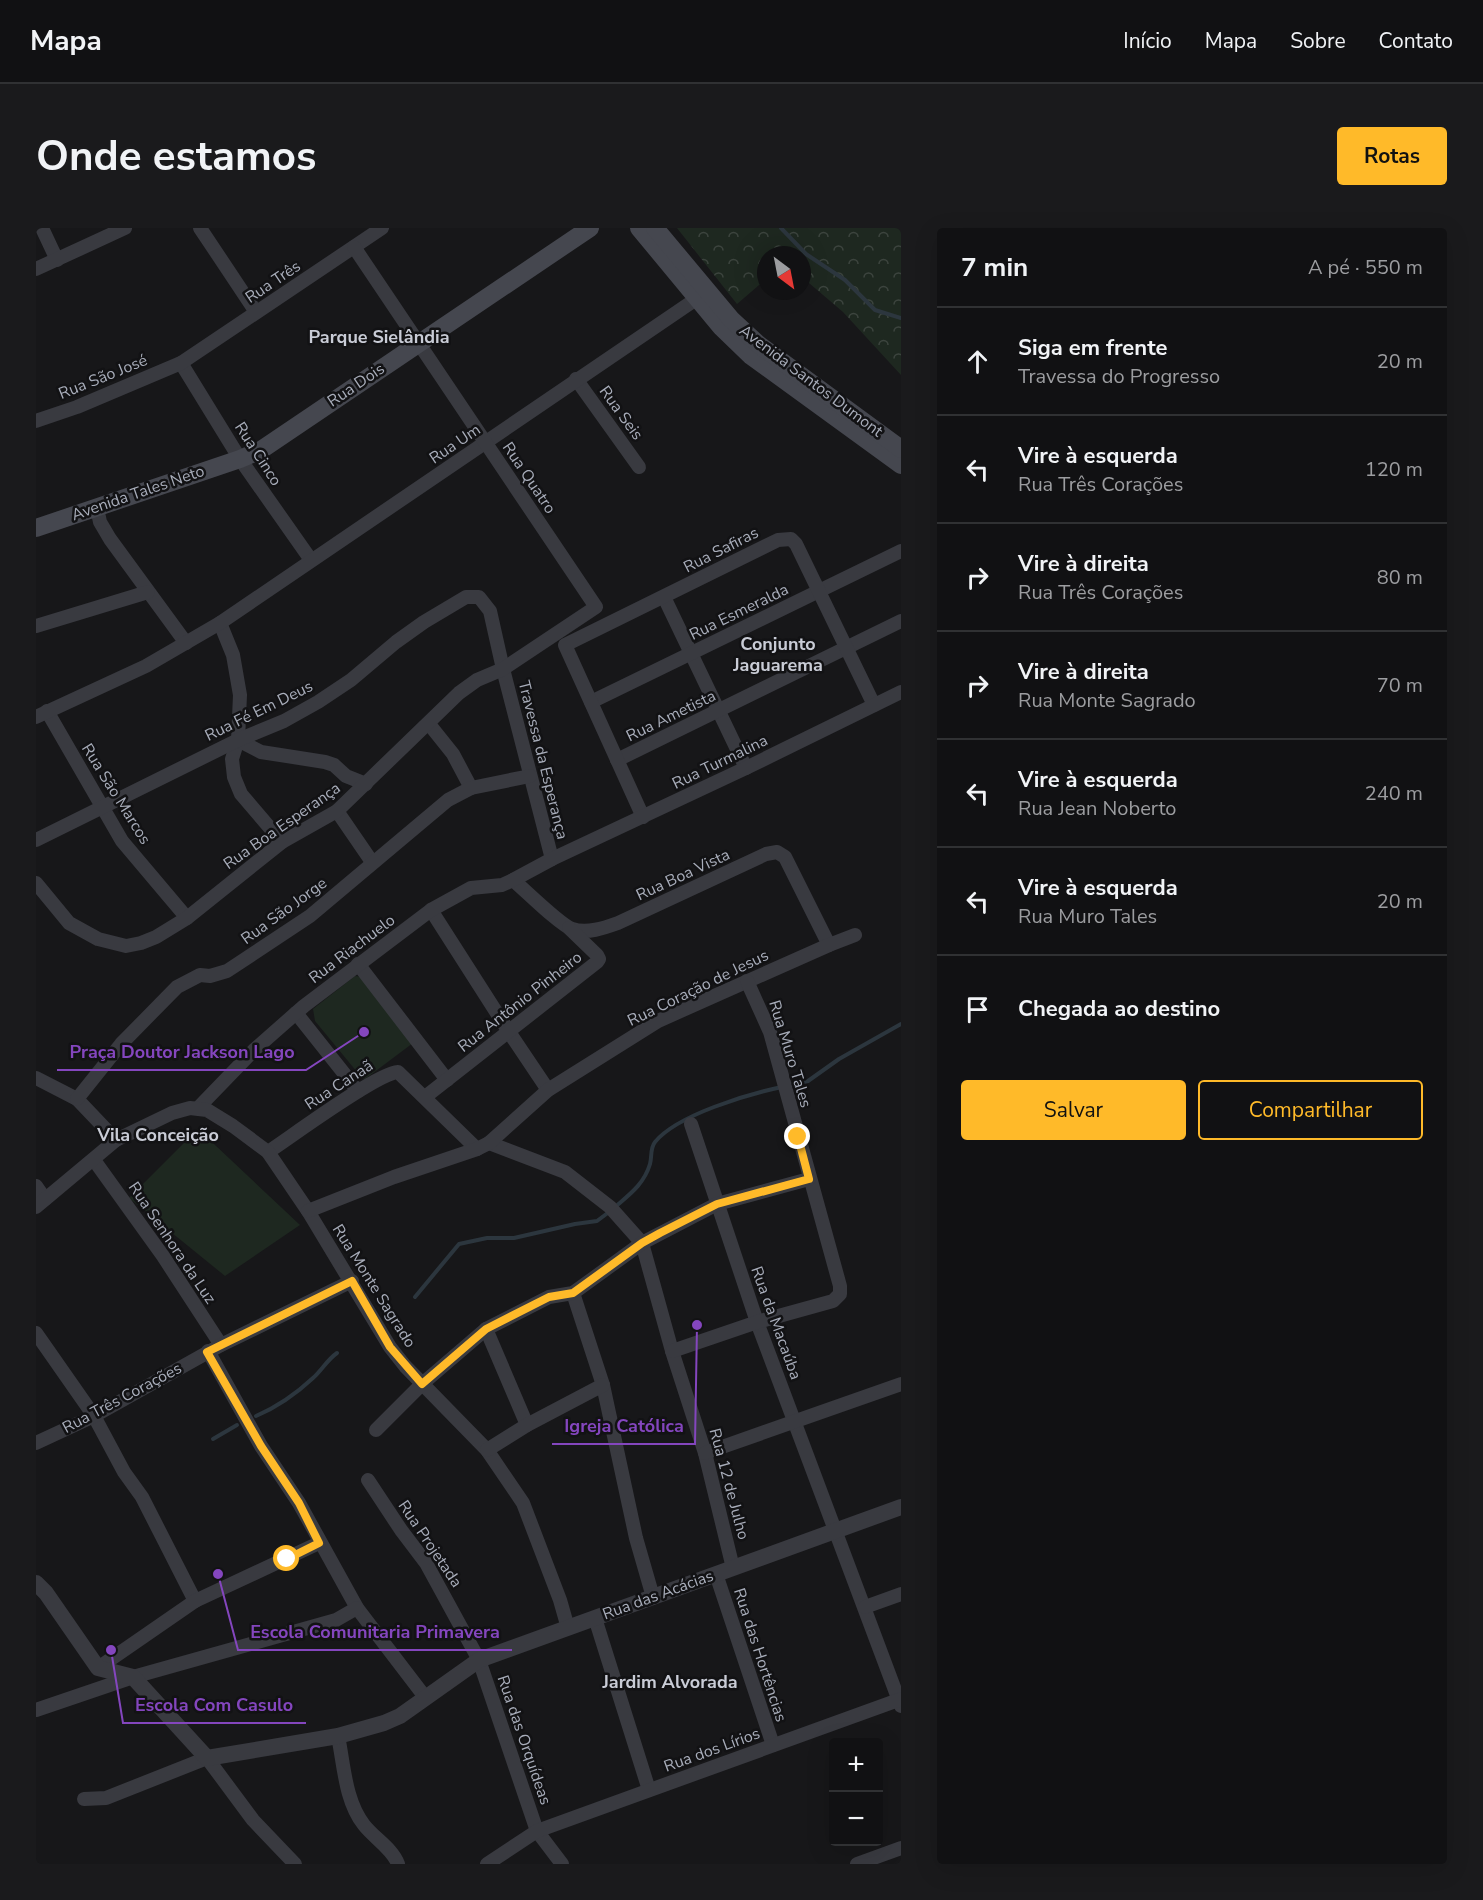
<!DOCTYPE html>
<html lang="pt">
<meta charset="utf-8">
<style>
:root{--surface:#111113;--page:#1a1a1c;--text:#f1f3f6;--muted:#9c9da0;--line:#303133;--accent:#ffba29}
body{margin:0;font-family:"Nunito Sans",sans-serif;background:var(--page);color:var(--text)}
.controls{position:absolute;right:18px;bottom:18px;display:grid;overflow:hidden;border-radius:6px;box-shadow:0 6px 24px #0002}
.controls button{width:54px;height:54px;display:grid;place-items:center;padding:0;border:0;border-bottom:2px solid var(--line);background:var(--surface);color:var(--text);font:30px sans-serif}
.compass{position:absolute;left:721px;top:18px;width:54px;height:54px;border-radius:50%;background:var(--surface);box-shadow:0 6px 24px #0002;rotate:148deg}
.stop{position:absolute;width:18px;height:18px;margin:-14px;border:4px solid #ffba29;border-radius:50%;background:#fff}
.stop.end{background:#ffba29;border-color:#fff;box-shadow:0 2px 6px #0008}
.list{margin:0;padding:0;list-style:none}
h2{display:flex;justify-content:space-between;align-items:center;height:78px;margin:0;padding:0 24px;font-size:26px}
h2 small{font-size:20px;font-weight:400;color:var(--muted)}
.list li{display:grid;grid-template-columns:39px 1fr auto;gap:18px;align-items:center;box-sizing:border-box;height:108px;padding:0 24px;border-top:2px solid var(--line)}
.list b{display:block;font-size:22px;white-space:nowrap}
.list p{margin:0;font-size:20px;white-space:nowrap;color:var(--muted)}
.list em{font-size:20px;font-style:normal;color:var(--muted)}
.actions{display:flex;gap:12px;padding:18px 24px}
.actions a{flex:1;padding:14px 0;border:2px solid var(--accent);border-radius:6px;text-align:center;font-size:21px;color:var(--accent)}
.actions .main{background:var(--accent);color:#111}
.icon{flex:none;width:33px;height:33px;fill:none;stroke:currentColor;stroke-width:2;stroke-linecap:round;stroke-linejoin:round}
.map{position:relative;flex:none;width:865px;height:1636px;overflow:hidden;border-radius:6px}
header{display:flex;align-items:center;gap:36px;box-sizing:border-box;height:84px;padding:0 30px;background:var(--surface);border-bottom:2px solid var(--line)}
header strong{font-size:28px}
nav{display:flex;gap:33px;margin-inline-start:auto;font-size:21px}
.intro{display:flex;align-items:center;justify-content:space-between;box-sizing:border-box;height:144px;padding:0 36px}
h1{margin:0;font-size:42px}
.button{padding:15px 27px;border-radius:6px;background:var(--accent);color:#111;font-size:21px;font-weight:700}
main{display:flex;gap:36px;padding:0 36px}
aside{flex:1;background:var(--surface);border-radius:6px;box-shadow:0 6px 24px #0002}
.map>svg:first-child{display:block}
</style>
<header>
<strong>Mapa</strong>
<nav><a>Início</a><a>Mapa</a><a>Sobre</a><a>Contato</a></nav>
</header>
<div class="intro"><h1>Onde estamos</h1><a class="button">Rotas</a></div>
<main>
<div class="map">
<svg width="865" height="1636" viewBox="0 0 865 1636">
<defs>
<pattern id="forest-crowns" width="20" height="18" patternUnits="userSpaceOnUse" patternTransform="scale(1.5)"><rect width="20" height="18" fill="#1e2820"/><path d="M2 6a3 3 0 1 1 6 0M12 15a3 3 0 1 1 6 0" fill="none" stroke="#3c443e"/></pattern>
</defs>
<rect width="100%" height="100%" fill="#171719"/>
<g fill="#1e2820">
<path d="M319,748L327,749L377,815L329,851L326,850L279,793L277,781Z"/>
<path d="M162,901L264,997L189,1048L93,970Z"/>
</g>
<path fill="url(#forest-crowns)" d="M641,0H865V147L807,84L766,49V27H730V51L701,76Z"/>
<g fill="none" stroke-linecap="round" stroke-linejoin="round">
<g stroke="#2c363e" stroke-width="4">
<path d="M745,0L770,26L809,52L839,82L865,90"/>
<path d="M753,857L772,853L803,831L865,796"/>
<path d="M579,979C594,966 608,956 614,936C616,929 614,920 619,914C641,887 712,866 746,859"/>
<path d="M379,1069L423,1016L451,1010H478L539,996L561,993L573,984"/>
<path d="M220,1188C241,1179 261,1165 277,1150C286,1142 291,1132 301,1125"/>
<path d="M177,1211L201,1197"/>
</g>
<g stroke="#393a40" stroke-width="14">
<path d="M6,0L21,32"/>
<path d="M164,0L220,84"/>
<path d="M0,41L89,0"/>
<path d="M145,135L204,231L275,332"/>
<path d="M540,151L603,239"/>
<path d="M0,193L41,179L145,135L346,0"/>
<path d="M61,280L64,294L74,311L150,415"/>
<path d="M628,369L710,540"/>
<path d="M184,395L197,427L204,467L202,512L196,531L198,549L205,566L246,614"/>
<path d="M0,398L112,364"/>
<path d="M555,474L865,323"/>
<path d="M11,483L86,613L151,690"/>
<path d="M0,489L110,438L184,395L669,65"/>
<path d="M393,496L417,526L435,560"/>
<path d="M202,512L225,524L289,534L298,537L310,548L330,556"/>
<path d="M581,532L865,393"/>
<path d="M301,583L336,634"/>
<path d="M607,589L529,417L742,312L755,311L760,316L838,477"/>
<path d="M0,612L202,512L248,493L282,474L315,452L360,414L388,394L430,369H443L454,383L467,441L516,631"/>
<path d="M477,652C489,662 524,697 536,701C551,706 568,700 582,695L730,626L741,624L749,629L793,717"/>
<path d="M0,655L33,695L62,711L90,718L105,715L120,709L151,690L246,614L301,583L423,465L441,452L467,441L560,379L318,19"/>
<path d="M395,682L473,804L512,862"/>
<path d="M322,736L411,852"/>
<path d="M260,785L322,863"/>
<path d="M0,850L41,871L80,912"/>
<path d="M389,869L561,734L563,731L561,727L533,700"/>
<path d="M41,871L85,816L141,759L164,747L174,748L191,743L274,688L412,572L435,560L494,548"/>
<path d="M162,880L218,822L268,778L395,682L435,660L466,657L477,652L516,631L710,540L865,464"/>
<path d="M655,896L721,1094L865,1478"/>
<path d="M453,915L529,944L574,979L606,1015L636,1123L669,1225L697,1340"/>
<path d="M232,924C255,909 341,845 362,844L441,921"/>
<path d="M58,932L127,1028L185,1117"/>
<path d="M0,958L9,971"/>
<path d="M0,979L80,912L136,885L154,880L171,882L197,898L232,924L272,983L354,1119L369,1138L451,1222L487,1275L524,1372L532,1400"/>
<path d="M272,983L358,949L441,921L453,915L512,862L622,793L793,717L819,707"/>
<path d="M537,1065L567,1157L600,1310L617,1369"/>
<path d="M450,1101L491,1197"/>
<path d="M0,1105L58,1188L88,1244L106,1269L159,1373"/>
<path d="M172,1123L225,1218L263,1275L321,1380L389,1469"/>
<path d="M636,1123L721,1094L797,1073L804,1066V1058L734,804L711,753"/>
<path d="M340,1202L386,1156L450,1101L513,1069L537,1065L606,1015L681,976L773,951"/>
<path d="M0,1215L58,1188L185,1117L316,1053"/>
<path d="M451,1222L491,1197L567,1157"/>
<path d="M669,1225L865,1156"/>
<path d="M332,1252L365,1302L390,1335L443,1432L501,1603L526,1636"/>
<path d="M680,1346L737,1517"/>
<path d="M829,1379L865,1366"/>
<path d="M559,1390L613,1562"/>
<path d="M62,1440L159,1373L283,1315"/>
<path d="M0,1482L97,1449L300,1392L321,1380"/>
<path d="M302,1508C308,1537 309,1573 328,1597C338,1610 357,1621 362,1636"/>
<path d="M48,1571L70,1570L171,1530L217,1592L259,1636"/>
<path d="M451,1636L501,1603L865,1471"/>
<path d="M821,1636L865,1620"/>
</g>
<path stroke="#393a40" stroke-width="16" d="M0,1355L10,1365L62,1440L97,1449L171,1530L302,1508L348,1495L364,1488L443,1432L865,1279"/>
<g stroke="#45474f" stroke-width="18">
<path d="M603,0L685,99L715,128L865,237"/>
<path d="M619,0L695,91L722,116L865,221"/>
<path d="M0,300L204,231L225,222L554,0"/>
</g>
</g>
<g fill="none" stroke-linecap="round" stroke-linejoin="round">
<path stroke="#ffba29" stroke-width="8" d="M251,1331L283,1315L263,1275L225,1218L171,1124L316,1053L354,1119L386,1156L450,1101L513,1069L537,1065L606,1015L624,1005L681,976L773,951L762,909"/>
</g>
<g text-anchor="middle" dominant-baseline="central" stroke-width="5" stroke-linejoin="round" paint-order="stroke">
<g font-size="16" fill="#a8adba" stroke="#121214">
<text transform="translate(237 54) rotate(-34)">Rua Três</text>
<text transform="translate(67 149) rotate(-22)">Rua São José</text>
<text transform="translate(775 153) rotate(37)">Avenida Santos Dumont</text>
<text transform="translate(320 157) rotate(-34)">Rua Dois</text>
<text transform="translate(585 185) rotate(54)">Rua Seis</text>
<text transform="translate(419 216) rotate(-34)">Rua Um</text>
<text transform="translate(222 226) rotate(57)">Rua Cinco</text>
<text transform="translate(493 250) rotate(56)">Rua Quatro</text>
<text transform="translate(102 265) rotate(-19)">Avenida Tales Neto</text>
<text transform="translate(685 322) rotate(-27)">Rua Safiras</text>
<text transform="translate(703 384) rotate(-26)">Rua Esmeralda</text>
<text transform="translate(223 483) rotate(-26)">Rua Fé Em Deus</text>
<text transform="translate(635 488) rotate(-26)">Rua Ametista</text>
<text transform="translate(507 532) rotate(76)">Travessa da Esperança</text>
<text transform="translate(684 534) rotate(-26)">Rua Turmalina</text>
<text transform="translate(80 566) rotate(58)">Rua São Marcos</text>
<text transform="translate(246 598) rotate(-35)">Rua Boa Esperança</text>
<text transform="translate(647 647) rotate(-25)">Rua Boa Vista</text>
<text transform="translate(248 683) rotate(-36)">Rua São Jorge</text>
<text transform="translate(316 721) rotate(-37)">Rua Riachuelo</text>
<text transform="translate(662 760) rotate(-26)">Rua Coração de Jesus</text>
<text transform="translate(484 774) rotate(-38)">Rua Antônio Pinheiro</text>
<text transform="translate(754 826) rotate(73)">Rua Muro Tales</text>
<text transform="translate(303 857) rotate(-33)">Rua Canaã</text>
<text transform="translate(136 1015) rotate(56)">Rua Senhora da Luz</text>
<text transform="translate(338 1058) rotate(58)">Rua Monte Sagrado</text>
<text transform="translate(740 1095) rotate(70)">Rua da Macaúba</text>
<text transform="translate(86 1170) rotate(-28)">Rua Três Corações</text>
<text transform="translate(693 1256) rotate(75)">Rua 12 de Julho</text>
<text transform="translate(394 1316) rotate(56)">Rua Projetada</text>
<text transform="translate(622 1367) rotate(-20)">Rua das Acácias</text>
<text transform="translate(724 1427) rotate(72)">Rua das Hortências</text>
<text transform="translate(488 1512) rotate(71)">Rua das Orquídeas</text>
<text transform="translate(676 1522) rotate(-20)">Rua dos Lírios</text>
</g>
<g font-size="18" font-weight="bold" fill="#c9ccd6" stroke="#121214">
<text x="343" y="109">Parque Sielândia</text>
<text x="742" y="416">Conjunto<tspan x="742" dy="21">Jaguarema</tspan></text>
<text x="122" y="907">Vila Conceição</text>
<text x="634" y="1454">Jardim Alvorada</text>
</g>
</g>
<path fill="none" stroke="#8446be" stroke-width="2" d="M328 804L270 842H21M661 1097L659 1216H516M182 1346L202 1422H476M75 1422L87 1495H270"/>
<g fill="#8446be" stroke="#121214" stroke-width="2">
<circle cx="328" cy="804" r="6"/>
<circle cx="661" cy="1097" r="6"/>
<circle cx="182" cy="1346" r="6"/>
<circle cx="75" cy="1422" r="6"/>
</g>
<g font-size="18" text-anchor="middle" font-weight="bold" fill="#8446be" stroke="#121214" stroke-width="5" stroke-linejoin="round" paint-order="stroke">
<text x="146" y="830">Praça Doutor Jackson Lago</text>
<text x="588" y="1204">Igreja Católica</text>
<text x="339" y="1410">Escola Comunitaria Primavera</text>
<text x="178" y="1483">Escola Com Casulo</text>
</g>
</svg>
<div class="controls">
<button>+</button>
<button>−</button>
</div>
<svg class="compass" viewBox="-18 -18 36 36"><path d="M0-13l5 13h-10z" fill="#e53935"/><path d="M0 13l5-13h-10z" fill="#9c9da0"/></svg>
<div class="stop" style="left:251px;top:1331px"></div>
<div class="stop end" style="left:762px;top:909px"></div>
</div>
<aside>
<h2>7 min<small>A pé · 550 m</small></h2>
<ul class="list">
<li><svg class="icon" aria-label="ahead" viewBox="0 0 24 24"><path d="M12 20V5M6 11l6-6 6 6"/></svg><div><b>Siga em frente</b><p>Travessa do Progresso</p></div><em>20 m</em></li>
<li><svg class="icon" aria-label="left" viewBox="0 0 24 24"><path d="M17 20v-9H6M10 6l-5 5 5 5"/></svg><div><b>Vire à esquerda</b><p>Rua Três Corações</p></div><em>120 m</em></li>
<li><svg class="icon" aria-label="right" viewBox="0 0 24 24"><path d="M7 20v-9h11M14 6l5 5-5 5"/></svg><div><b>Vire à direita</b><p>Rua Três Corações</p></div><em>80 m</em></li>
<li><svg class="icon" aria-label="right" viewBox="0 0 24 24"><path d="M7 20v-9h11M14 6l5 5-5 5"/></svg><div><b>Vire à direita</b><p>Rua Monte Sagrado</p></div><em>70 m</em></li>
<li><svg class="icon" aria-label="left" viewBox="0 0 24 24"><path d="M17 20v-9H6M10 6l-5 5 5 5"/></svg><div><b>Vire à esquerda</b><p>Rua Jean Noberto</p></div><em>240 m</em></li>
<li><svg class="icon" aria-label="left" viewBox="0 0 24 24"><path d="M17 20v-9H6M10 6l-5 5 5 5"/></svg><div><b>Vire à esquerda</b><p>Rua Muro Tales</p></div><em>20 m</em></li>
<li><svg class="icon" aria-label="arrive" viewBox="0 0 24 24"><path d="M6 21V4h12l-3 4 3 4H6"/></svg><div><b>Chegada ao destino</b></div></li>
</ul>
<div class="actions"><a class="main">Salvar</a><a>Compartilhar</a></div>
</aside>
</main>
